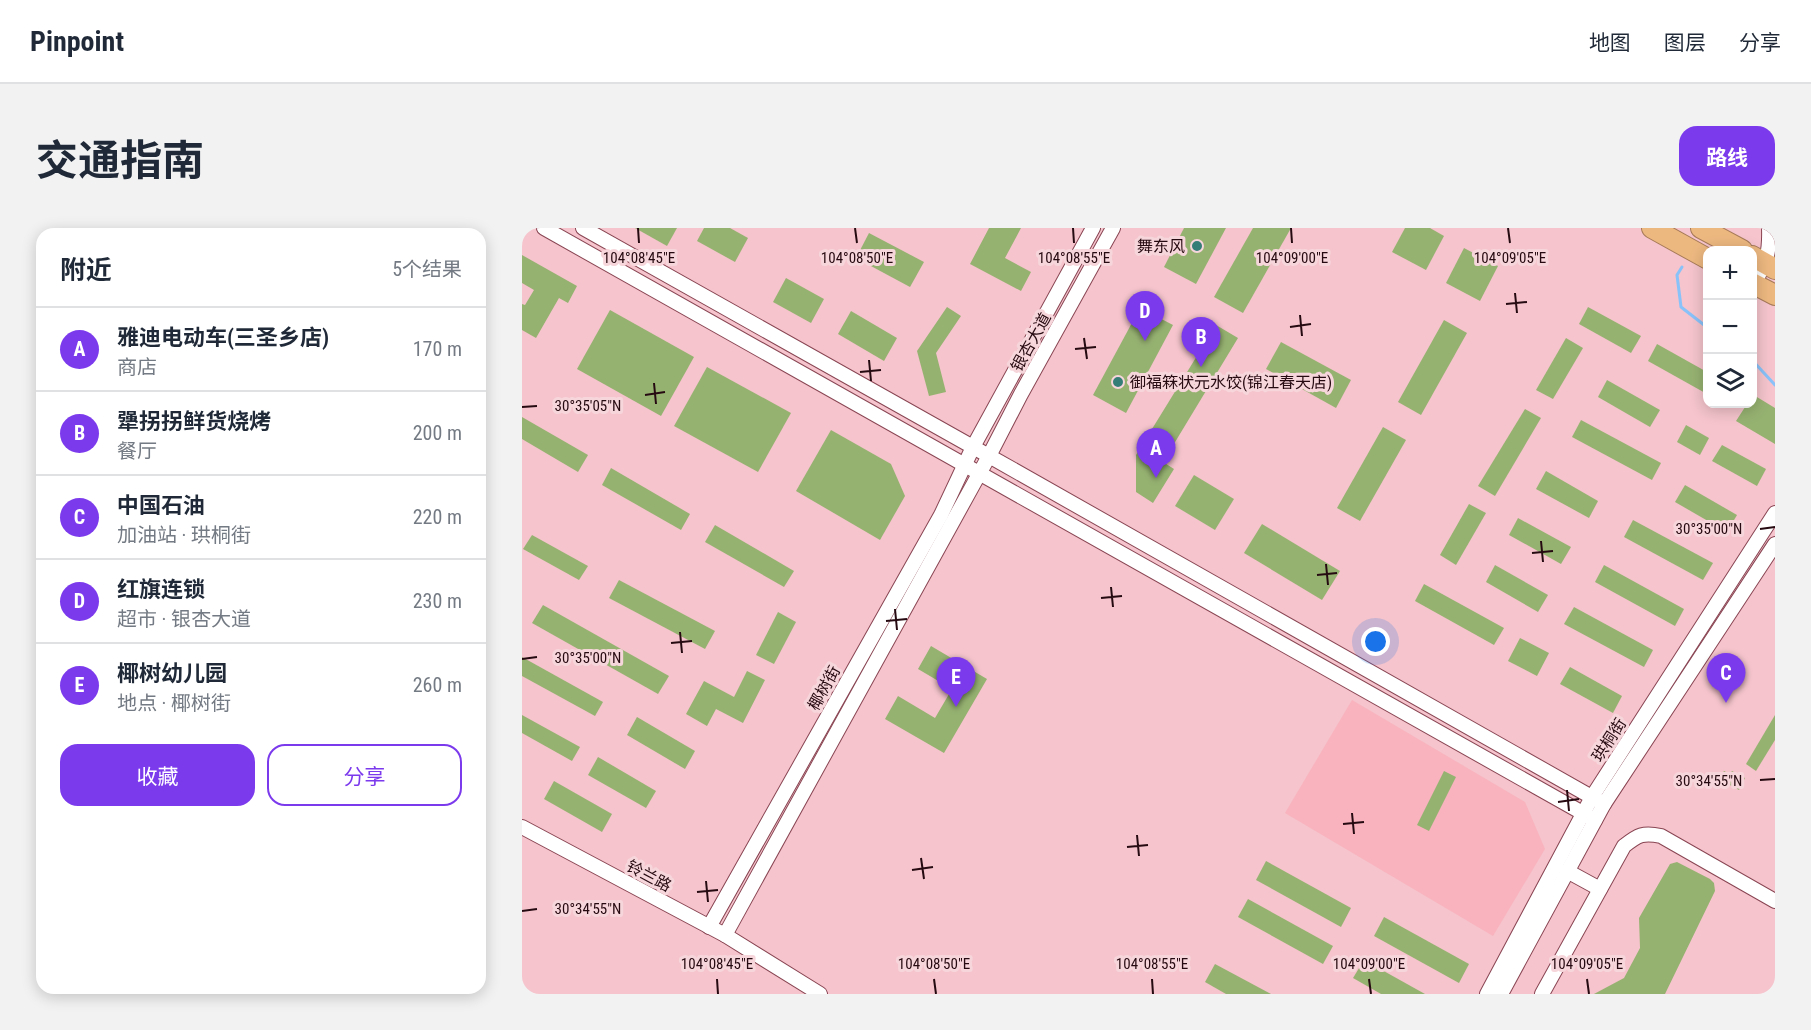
<!DOCTYPE html>
<html lang="zh">
<meta charset="utf-8">
<style>
:root{--surface:#fff;--page:#f2f2f3;--text:#1f2937;--muted:#747a83;--line:#e0e1e3;--accent:#7c3aed}
body{margin:0;font-family:"Roboto Condensed","Noto Sans SC",sans-serif;background:var(--page);color:var(--text)}
.controls{position:absolute;right:18px;top:18px;display:grid;overflow:hidden;border-radius:12px;box-shadow:0 3px 15px #0003}
.controls button{width:54px;height:54px;display:grid;place-items:center;padding:0;border:0;border-bottom:2px solid var(--line);background:var(--surface);color:var(--text);font:30px sans-serif}
.you{position:absolute;left:854px;top:414px;width:21px;height:21px;margin:-15px;border:4px solid #fff;border-radius:50%;background:#1a73e8;box-shadow:0 0 0 9px #1a73e833}
.badge{display:grid;place-items:center;width:39px;height:39px;border-radius:50%;background:var(--accent);color:#fff;font-size:20px;font-weight:700}
.pin{position:absolute;translate:-50% -50px;filter:drop-shadow(0 2px 3px #0008)}
.pin::after{content:'';position:absolute;top:32px;width:21px;height:18px;background:inherit;clip-path:polygon(0 0,100% 0,50% 100%)}
.list{margin:0;padding:0;list-style:none}
h2{display:flex;justify-content:space-between;align-items:center;height:78px;margin:0;padding:0 24px;font-size:26px}
h2 small{font-size:20px;font-weight:400;color:var(--muted)}
.list li{display:grid;grid-template-columns:39px 1fr auto;gap:18px;align-items:center;box-sizing:border-box;height:84px;padding:0 24px;border-top:2px solid var(--line)}
.list b{display:block;font-size:22px;white-space:nowrap}
.list p{margin:0;font-size:20px;white-space:nowrap;color:var(--muted)}
.list em{font-size:20px;font-style:normal;color:var(--muted)}
.actions{display:flex;gap:12px;padding:18px 24px}
.actions a{flex:1;padding:14px 0;border:2px solid var(--accent);border-radius:18px;text-align:center;font-size:21px;color:var(--accent)}
.actions .main{background:var(--accent);color:#fff}
.icon{flex:none;width:33px;height:33px;fill:none;stroke:currentColor;stroke-width:2;stroke-linecap:round;stroke-linejoin:round}
.map{position:relative;flex:none;width:1253px;height:766px;overflow:hidden;border-radius:18px}
header{display:flex;align-items:center;gap:36px;box-sizing:border-box;height:84px;padding:0 30px;background:var(--surface);border-bottom:2px solid var(--line)}
header strong{font-size:28px}
nav{display:flex;gap:33px;margin-inline-start:auto;font-size:21px}
.intro{display:flex;align-items:center;justify-content:space-between;box-sizing:border-box;height:144px;padding:0 36px}
h1{margin:0;font-size:42px}
.button{padding:15px 27px;border-radius:18px;background:var(--accent);color:#fff;font-size:21px;font-weight:700}
main{display:flex;gap:36px;padding:0 36px}
aside{flex:1;background:var(--surface);border-radius:18px;box-shadow:0 3px 15px #0003}
.map>svg:first-child{display:block}
</style>
<header>
<strong>Pinpoint</strong>
<nav><a>地图</a><a>图层</a><a>分享</a></nav>
</header>
<div class="intro"><h1>交通指南</h1><a class="button">路线</a></div>
<main>
<aside>
<h2>附近<small>5个结果</small></h2>
<ul class="list">
<li><span class="badge">A</span><div><b>雅迪电动车(三圣乡店)</b><p>商店</p></div><em>170 m</em></li>
<li><span class="badge">B</span><div><b>犟拐拐鲜货烧烤</b><p>餐厅</p></div><em>200 m</em></li>
<li><span class="badge">C</span><div><b>中国石油</b><p>加油站 · 珙桐街</p></div><em>220 m</em></li>
<li><span class="badge">D</span><div><b>红旗连锁</b><p>超市 · 银杏大道</p></div><em>230 m</em></li>
<li><span class="badge">E</span><div><b>椰树幼儿园</b><p>地点 · 椰树街</p></div><em>260 m</em></li>
</ul>
<div class="actions"><a class="main">收藏</a><a>分享</a></div>
</aside>
<div class="map">
<svg width="1253" height="766" viewBox="0 0 1253 766">
<rect width="100%" height="100%" fill="#f5c4cc"/>
<path fill="#f9b3be" d="M830,472L1003,574L1023,621L971,708L763,585Z"/>
<g fill="none" stroke-linecap="round" stroke-linejoin="round">
<g stroke="#88c2f9" stroke-width="3">
<path d="M1160,39L1155,47L1159,79L1186,100"/>
<path d="M1230,132L1253,157"/>
</g>
</g>
<g fill="#96b271">
<path d="M113,0H155L145,18Z"/>
<path d="M182,0H208L226,10L213,34L175,13Z"/>
<path d="M467,0H499L483,30L509,44L499,63L448,36Z"/>
<path d="M662,0H704L674,56L642,39Z"/>
<path d="M731,0H769L721,85L692,69Z"/>
<path d="M883,0H908L922,8L904,42L870,24Z"/>
<path d="M347,5L402,34L388,59L334,30Z"/>
<path d="M942,20L976,38L958,73L924,55Z"/>
<path d="M0,27L55,58L46,75L37,70L14,110L0,102V76L3,77L12,62L0,55Z"/>
<path d="M264,50L302,71L289,95L251,74Z"/>
<path d="M425,79L439,88L414,125L424,164L407,168L395,123Z"/>
<path d="M1066,79L1119,108L1109,125L1057,96Z"/>
<path d="M618,80L651,97L604,185L571,167Z"/>
<path d="M88,82L172,129L139,188L55,141Z"/>
<path d="M329,83L375,110L362,133L316,106Z"/>
<path d="M922,92L945,105L899,187L876,174Z"/>
<path d="M694,97L716,110L641,234L652,241L631,275L614,264V227Z"/>
<path d="M1044,110L1061,120L1031,171L1014,162Z"/>
<path d="M759,114L829,152L814,180L744,141Z"/>
<path d="M1135,116L1185,144V166L1126,133Z"/>
<path d="M185,139L269,185L236,244L152,198Z"/>
<path d="M1085,152L1138,182L1128,199L1076,169Z"/>
<path d="M1230,166L1253,180V216L1214,193L1225,176H1230Z"/>
<path d="M1003,181L1019,190L973,268L956,258Z"/>
<path d="M0,189L66,227L56,244L0,211Z"/>
<path d="M1059,192L1139,235L1130,252L1050,209Z"/>
<path d="M1164,197L1187,210L1178,227L1155,214Z"/>
<path d="M861,199L884,212L838,293L815,280Z"/>
<path d="M309,202L369,236L383,268L358,312L274,263Z"/>
<path d="M1200,217L1244,241L1235,258L1190,233Z"/>
<path d="M89,240L168,286L159,302L80,257Z"/>
<path d="M1024,243L1076,273L1067,290L1014,261Z"/>
<path d="M672,247L712,271L693,302L653,278Z"/>
<path d="M1163,257L1215,287L1205,304L1153,274Z"/>
<path d="M947,276L964,285L934,337L918,327Z"/>
<path d="M996,290L1049,319L1039,336L987,307Z"/>
<path d="M1111,292L1191,335L1181,352L1102,309Z"/>
<path d="M740,296L818,343L800,372L722,325Z"/>
<path d="M193,297L272,343L262,359L183,314Z"/>
<path d="M10,307L66,338L57,352L1,321Z"/>
<path d="M973,337L1026,367L1016,384L964,354Z"/>
<path d="M1082,337L1162,381L1153,398L1073,354Z"/>
<path d="M97,352L193,403L183,421L87,370Z"/>
<path d="M902,356L982,400L972,417L893,373Z"/>
<path d="M21,377L147,448L136,466L10,395Z"/>
<path d="M1052,379L1131,422L1122,439L1042,396Z"/>
<path d="M256,384L274,394L252,436L234,427Z"/>
<path d="M998,410L1027,425L1015,448L986,433Z"/>
<path d="M409,418L465,451L422,525L363,491L376,468L413,490L430,461L396,441Z"/>
<path d="M0,429L81,474L73,488L0,448Z"/>
<path d="M1048,439L1100,468L1091,485L1038,456Z"/>
<path d="M225,443L243,452L221,495L194,481L185,498L164,486L182,453L212,469Z"/>
<path d="M0,487L58,519L50,533L0,505Z"/>
<path d="M1253,487V512L1234,543L1224,536Z"/>
<path d="M115,489L173,523L163,541L105,507Z"/>
<path d="M76,529L134,563L124,580L66,547Z"/>
<path d="M922,543L934,549L907,603L895,597Z"/>
<path d="M1202,543L1208,546L1210,543L1223,550L1217,562L1197,551Z"/>
<path d="M32,553L90,586L80,604L22,571Z"/>
<path d="M744,633L829,680L819,699L734,652Z"/>
<path d="M1155,634L1188,651L1192,655L1193,663L1143,766H1072L1102,750L1118,720L1117,690L1148,636Z"/>
<path d="M726,671L811,718L801,736L716,689Z"/>
<path d="M862,689L947,736L937,755L852,708Z"/>
<path d="M842,732L903,766H859L831,750Z"/>
<path d="M693,736L749,766H704L683,754Z"/>
</g>
<g fill="none" stroke-linecap="round" stroke-linejoin="round">
<g stroke="#894553" stroke-width="16">
<g id="minor">
<path d="M22,0L1073,592"/>
<path d="M61,0L467,228L1082,576"/>
<path d="M1232,56C1244,33 1248,27 1247,0"/>
<path d="M0,599L203,707L298,766"/>
<path d="M1045,643L1078,661"/>
<path d="M187,699L419,287L451,219L571,0"/>
<path d="M203,707L467,228L499,166L591,0"/>
<path d="M965,766L1070,569L1253,285"/>
<path d="M979,766L1082,576L1253,316"/>
<path d="M1020,766L1102,618C1116,607 1121,604 1139,608L1253,673"/>
</g>
</g>
<g stroke="#a77b59" stroke-width="22">
<g id="highway">
<path d="M1130,0L1186,31"/>
<path d="M1179,0L1220,22"/>
<path d="M1230,28L1253,41"/>
<path d="M1230,55L1253,67"/>
</g>
</g>
<use href="#minor" stroke="#fff" stroke-width="14"/>
<use href="#highway" stroke="#edb880" stroke-width="20"/>
</g>
<path fill="none" stroke="#260a11" stroke-width="2" d="M116,0L117,15M333,0L335,15M551,0L552,15M769,0L770,15M986,0L988,15M993,65L995,85M984,76L1005,74M778,87L780,108M768,99L789,96M562,110L565,131M553,121L574,119M347,132L349,153M338,144L359,142M132,155L134,176M123,167L143,164M0,179L15,178M1238,301L1253,299M1019,313L1021,334M1010,325L1031,323M804,336L806,357M795,347L815,345M589,359L591,379M579,370L600,368M373,381L375,402M364,393L385,391M158,404L160,425M149,415L170,413M0,431L15,429M1238,552L1253,551M1045,562L1047,583M1036,574L1057,571M830,585L832,606M821,596L842,594M615,607L617,628M605,619L626,617M399,630L402,651M390,642L411,639M184,653L186,674M175,664L196,662M0,683L15,681M195,751L196,766M412,751L414,766M630,751L631,766M847,751L849,766M1065,751L1067,766"/>
<g fill="#357d77" stroke="#f7d6db" stroke-width="2">
<circle cx="675" cy="18" r="6"/>
<circle cx="596" cy="154" r="6"/>
</g>
<g text-anchor="middle" dominant-baseline="central" stroke-width="6" stroke-linejoin="round" paint-order="stroke">
<g font-size="16" fill="#260a11" stroke="#f7d6db" text-anchor="end">
<text x="663" y="18">舞东风</text>
<text x="608" y="154" text-anchor="start">御福箖状元水饺(锦江春天店)</text>
</g>
<g font-size="16" fill="#260a11" stroke="#f7d6db">
<text transform="translate(509 114) rotate(-61)">银杏大道</text>
<text transform="translate(302 460) rotate(-61)">椰树街</text>
<text transform="translate(1087 512) rotate(-57)">珙桐街</text>
<text transform="translate(127 648) rotate(28)">铃兰路</text>
</g>
</g>
<g font-size="15" text-anchor="middle" fill="#260a11" stroke="#f7d6db" stroke-width="6" stroke-linejoin="round" paint-order="stroke">
<text x="117" y="35">104°08'45"E</text>
<text x="335" y="35">104°08'50"E</text>
<text x="552" y="35">104°08'55"E</text>
<text x="770" y="35">104°09'00"E</text>
<text x="988" y="35">104°09'05"E</text>
<text x="66" y="183">30°35'05"N</text>
<text x="1187" y="306">30°35'00"N</text>
<text x="66" y="435">30°35'00"N</text>
<text x="1187" y="558">30°34'55"N</text>
<text x="66" y="686">30°34'55"N</text>
<text x="195" y="741">104°08'45"E</text>
<text x="412" y="741">104°08'50"E</text>
<text x="630" y="741">104°08'55"E</text>
<text x="847" y="741">104°09'00"E</text>
<text x="1065" y="741">104°09'05"E</text>
</g>
</svg>
<div class="controls">
<button>+</button>
<button>−</button>
<button><svg class="icon" aria-label="layers" viewBox="0 0 24 24"><path d="M12 4l9 5-9 5-9-5zM3 14l9 5 9-5"/></svg></button>
</div>
<div class="you"></div>
<div class="pin badge" style="left:634px;top:250px">A</div>
<div class="pin badge" style="left:679px;top:139px">B</div>
<div class="pin badge" style="left:1204px;top:475px">C</div>
<div class="pin badge" style="left:623px;top:113px">D</div>
<div class="pin badge" style="left:434px;top:479px">E</div>
</div>
</main>
